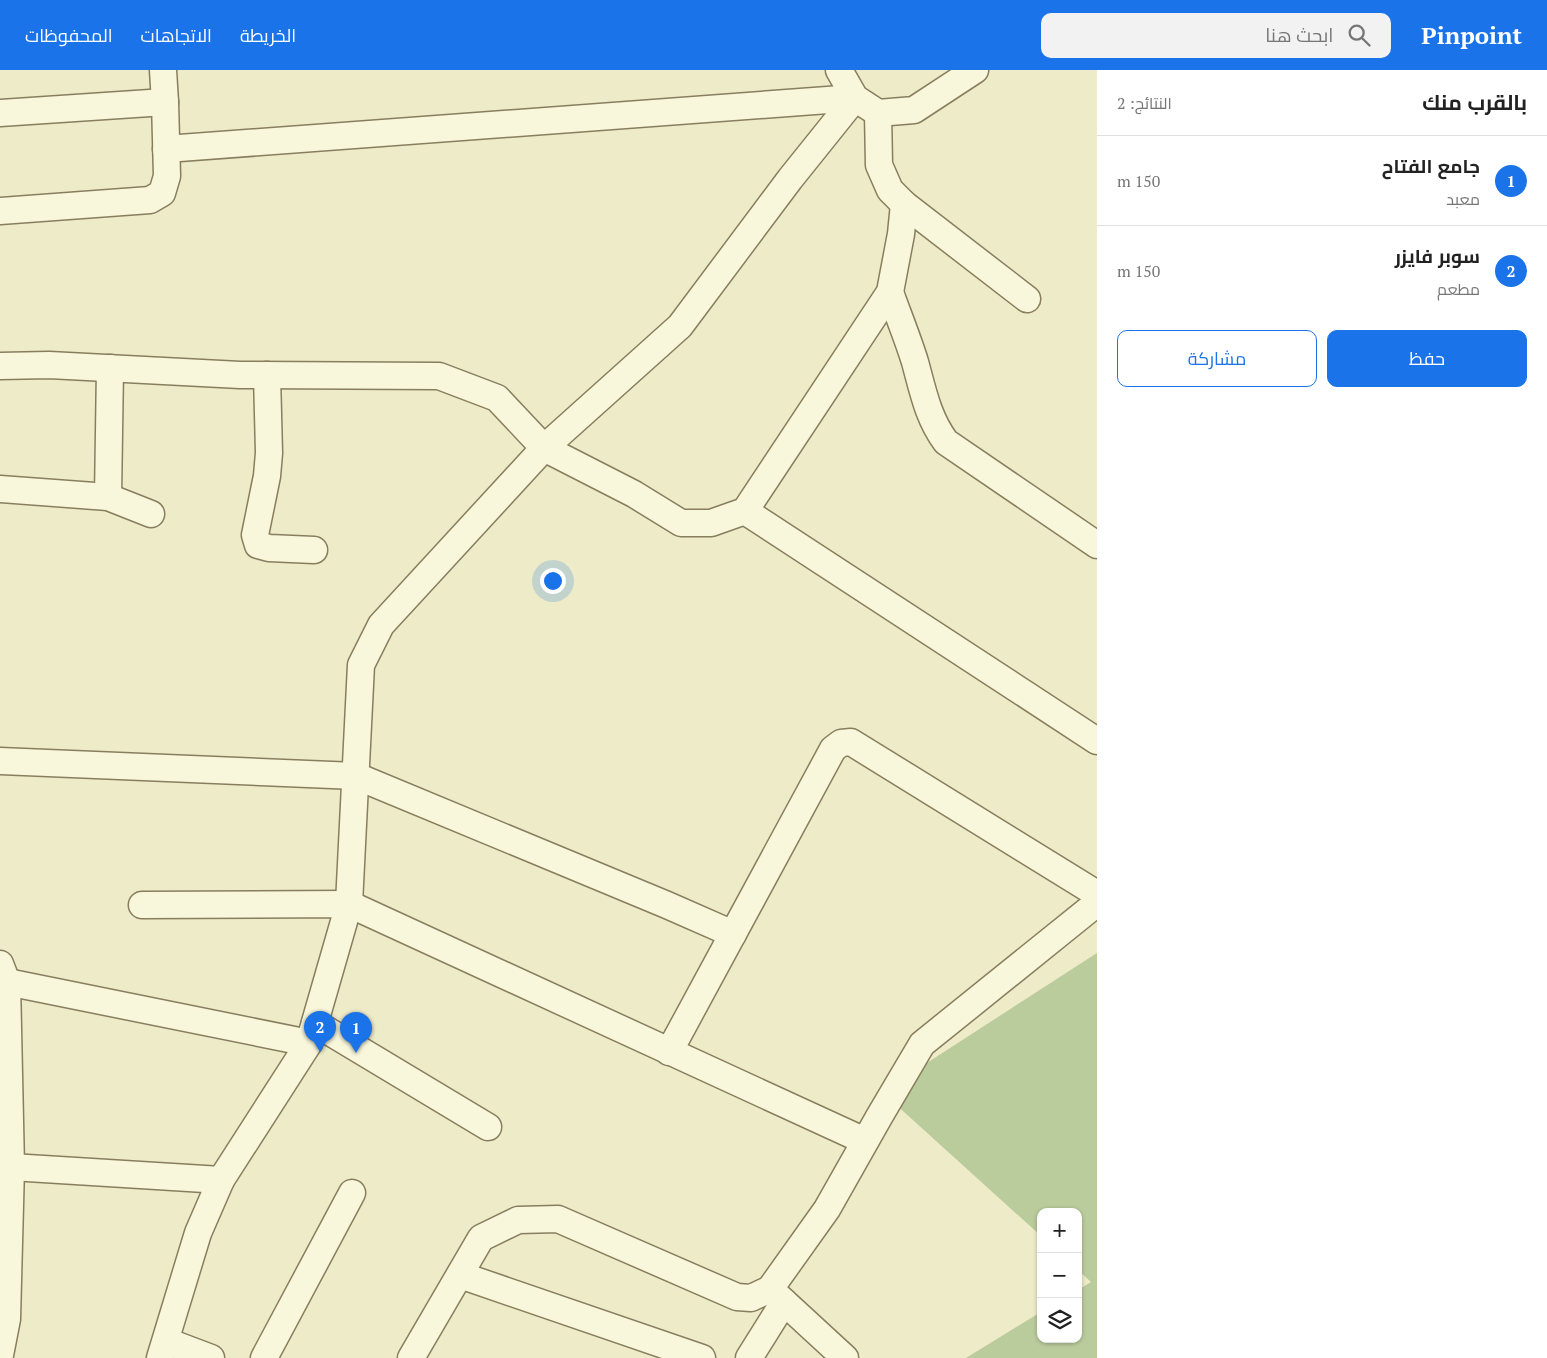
<!DOCTYPE html>
<html lang="ar">
<meta charset="utf-8">
<style>
:root{--surface:#fff;--page:#f2f2f2;--text:#222;--muted:#767676;--line:#e0e0e0;--accent:#1a73e8}
body{margin:0;font-family:"PT Serif",Cairo,serif;background:var(--page);color:var(--text);direction:rtl}
.controls{position:absolute;right:15px;bottom:15px;display:grid;overflow:hidden;border-radius:10px;box-shadow:0 1px 4px #0004}
.controls button{width:45px;height:45px;display:grid;place-items:center;padding:0;border:0;border-bottom:1px solid var(--line);background:var(--surface);color:var(--text);font:25px sans-serif}
.you{position:absolute;left:552px;top:510px;width:18px;height:18px;margin:-12px;border:4px solid #fff;border-radius:50%;background:#1a73e8;box-shadow:0 0 0 8px #1a73e833}
.badge{display:grid;place-items:center;width:32px;height:32px;border-radius:50%;background:var(--accent);color:#fff;font-size:16px;font-weight:700}
.pin{position:absolute;translate:-50% -41px;filter:drop-shadow(0 1px 2px #0008)}
.pin::after{content:'';position:absolute;top:26px;width:18px;height:15px;background:inherit;clip-path:polygon(0 0,100% 0,50% 100%)}
.list{margin:0;padding:0;list-style:none}
h2{display:flex;justify-content:space-between;align-items:center;height:65px;margin:0;padding:0 20px;font-size:21px}
h2 small{font-size:16px;font-weight:400;color:var(--muted)}
.list li{display:grid;grid-template-columns:32px 1fr auto;gap:15px;align-items:center;box-sizing:border-box;height:90px;padding:0 20px;border-top:1px solid var(--line)}
.list b{display:block;font-size:19px;white-space:nowrap}
.list p{margin:0;font-size:16px;white-space:nowrap;color:var(--muted)}
.list em{font-size:16px;font-style:normal;color:var(--muted)}
.actions{display:flex;gap:10px;padding:15px 20px}
.actions a{flex:1;padding:11px 0;border:1px solid var(--accent);border-radius:10px;text-align:center;font-size:18px;color:var(--accent)}
.actions .main{background:var(--accent);color:#fff}
.icon{flex:none;width:28px;height:28px;fill:none;stroke:currentColor;stroke-width:2;stroke-linecap:round;stroke-linejoin:round}
.map{position:relative;flex:none;width:1097px;height:1288px;overflow:hidden;direction:ltr}
header{display:flex;align-items:center;gap:30px;box-sizing:border-box;height:70px;padding:0 25px;background:var(--accent);color:#fff}
header strong{font-size:24px}
nav{display:flex;gap:28px;margin-inline-start:auto;font-size:18px}
.search{width:350px;height:45px;background:var(--page);display:flex;align-items:center;gap:12px;box-sizing:border-box;padding:0 18px;border-radius:10px;color:var(--muted);font-size:19px}
main{display:flex}
aside{flex:1;background:var(--surface)}
.map>svg:first-child{display:block}
</style>
<header>
<strong>Pinpoint</strong>
<div class="search"><svg class="icon" aria-label="search" viewBox="0 0 24 24"><circle cx="10" cy="10" r="6"/><path d="M15 15l6 6"/></svg>ابحث هنا</div>
<nav><a>الخريطة</a><a>الاتجاهات</a><a>المحفوظات</a></nav>
</header>
<main>
<aside>
<h2>بالقرب منك<small>النتائج: 2</small></h2>
<ul class="list">
<li><span class="badge">1</span><div><b>جامع الفتاح</b><p>معبد</p></div><em>150 m</em></li>
<li><span class="badge">2</span><div><b>سوبر فايزر</b><p>مطعم</p></div><em>150 m</em></li>
</ul>
<div class="actions"><a class="main">حفظ</a><a>مشاركة</a></div>
</aside>
<div class="map">
<svg width="1097" height="1288" viewBox="0 0 1097 1288">
<rect width="100%" height="100%" fill="#edebc8"/>
<path fill="#bacb9c" d="M1097,883V1288H966L1041,1242V1269H1078V1220L1091,1212L1078,1200V1142H1041V1166L882,1022Z"/>
<g fill="none" stroke-linecap="round" stroke-linejoin="round">
<g stroke="#887e5e" stroke-width="29">
<g id="minor">
<path d="M839,0L855,28L878,43L914,40L975,0"/>
<path d="M0,43L165,32"/>
<path d="M878,43L879,95L890,120L904,134L1027,229"/>
<path d="M166,79L855,28"/>
<path d="M0,141L150,130L162,123L167,106L165,32L163,0"/>
<path d="M890,222C898,245 908,269 915,292C923,321 928,348 946,372L1097,475"/>
<path d="M0,296L49,295L240,305L439,306L497,328L544,378L634,424L681,453H711L745,441L890,222L901,164L904,134"/>
<path d="M267,305L269,383L267,406L255,465L258,475L269,478L314,480"/>
<path d="M0,419L108,427L151,444"/>
<path d="M108,427L110,298"/>
<path d="M745,441L1097,671"/>
<path d="M0,691L356,706L667,835L733,864"/>
<path d="M142,835L349,834L865,1071"/>
<path d="M0,894L7,912L11,1097L7,1249L0,1285"/>
<path d="M7,912L309,973"/>
<path d="M315,953L488,1057"/>
<path d="M669,982L833,679L841,673L851,672L1097,824"/>
<path d="M11,1097L221,1110"/>
<path d="M460,1205L702,1288"/>
<path d="M770,1219L845,1288"/>
<path d="M166,1271L211,1288"/>
<path d="M160,1288L198,1163L221,1110L309,973L349,834L361,595L381,555L544,378L680,256L790,109L855,28"/>
<path d="M264,1288L352,1123"/>
<path d="M411,1288L481,1168L518,1150L558,1149L737,1227L751,1228L770,1219L827,1139L879,1047L922,974L1097,833"/>
<path d="M749,1288L784,1232"/>
</g>
</g>
<use href="#minor" stroke="#f8f6db" stroke-width="26"/>
</g>
</svg>
<div class="controls">
<button>+</button>
<button>−</button>
<button><svg class="icon" aria-label="layers" viewBox="0 0 24 24"><path d="M12 4l9 5-9 5-9-5zM3 14l9 5 9-5"/></svg></button>
</div>
<div class="you"></div>
<div class="pin badge" style="left:356px;top:983px">1</div>
<div class="pin badge" style="left:320px;top:982px">2</div>
</div>
</main>
